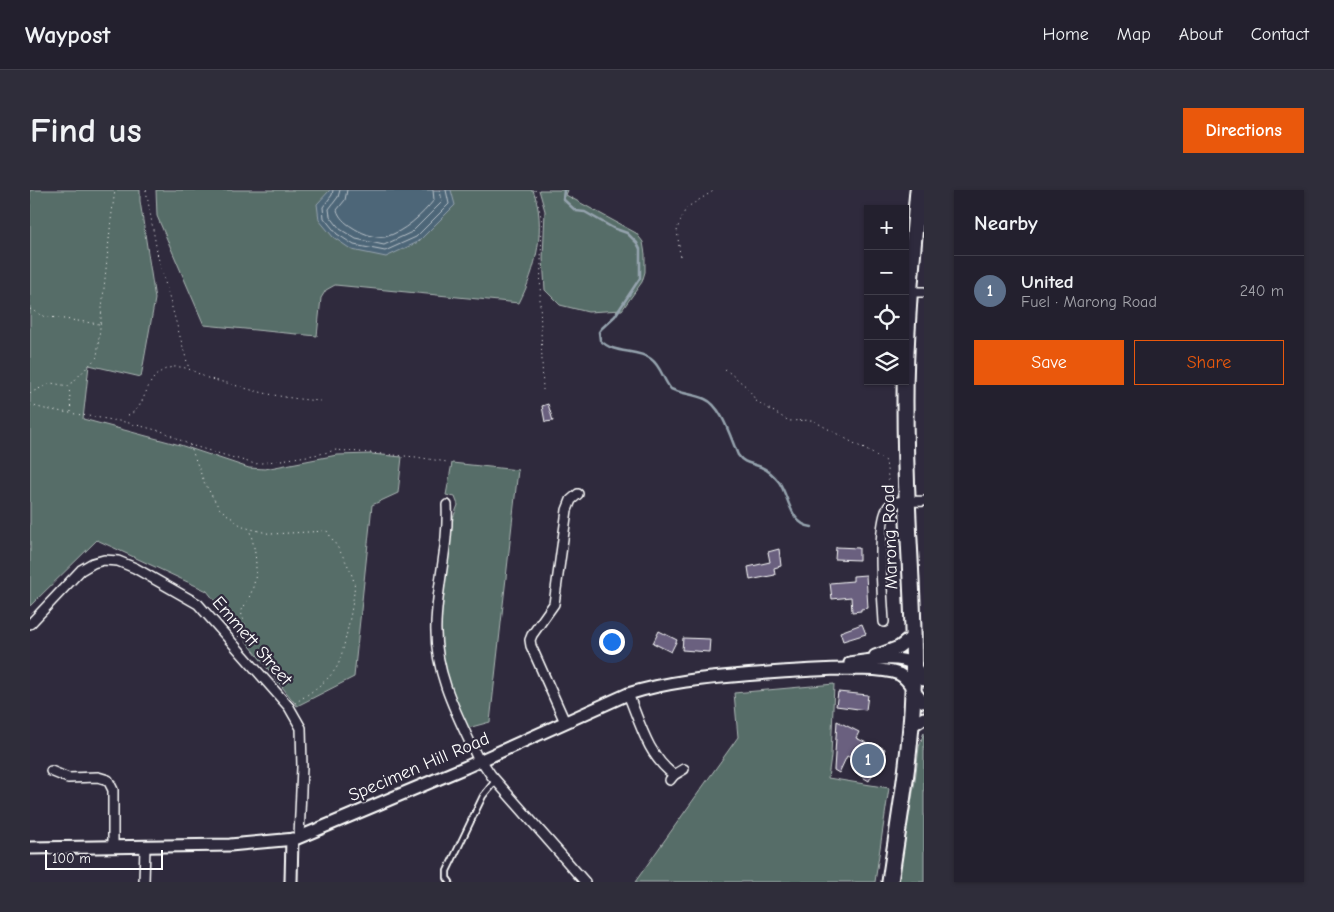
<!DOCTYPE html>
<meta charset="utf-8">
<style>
:root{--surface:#23202e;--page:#2f2d3a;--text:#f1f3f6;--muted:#a3a3aa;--line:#403e4a;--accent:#ea580c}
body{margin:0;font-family:"Comic Neue",sans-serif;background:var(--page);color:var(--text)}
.controls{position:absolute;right:15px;top:15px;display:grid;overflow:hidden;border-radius:0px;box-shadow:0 1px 4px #0004}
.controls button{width:45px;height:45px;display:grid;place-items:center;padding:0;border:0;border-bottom:1px solid var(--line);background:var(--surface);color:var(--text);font:25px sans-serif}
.scale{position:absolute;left:15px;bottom:12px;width:118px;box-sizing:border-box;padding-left:5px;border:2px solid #fff;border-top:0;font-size:14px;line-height:18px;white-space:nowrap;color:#fff;-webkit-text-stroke:4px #2f2a3d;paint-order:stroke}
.you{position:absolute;left:581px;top:451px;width:18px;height:18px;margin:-12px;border:4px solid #fff;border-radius:50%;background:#1a73e8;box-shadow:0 0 0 8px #1a73e833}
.badge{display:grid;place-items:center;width:32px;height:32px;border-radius:50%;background:var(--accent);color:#fff;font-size:16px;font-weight:700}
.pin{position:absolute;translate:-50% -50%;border:2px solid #fff;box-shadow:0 1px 5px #0006}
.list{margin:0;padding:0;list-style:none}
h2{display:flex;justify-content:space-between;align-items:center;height:65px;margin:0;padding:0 20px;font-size:21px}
h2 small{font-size:16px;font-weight:400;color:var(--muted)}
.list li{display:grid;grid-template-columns:32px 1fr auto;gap:15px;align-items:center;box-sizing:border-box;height:70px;padding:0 20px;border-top:1px solid var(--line)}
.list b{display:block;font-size:19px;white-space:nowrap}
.list p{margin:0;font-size:16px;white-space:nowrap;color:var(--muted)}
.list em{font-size:16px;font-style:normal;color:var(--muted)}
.actions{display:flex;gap:10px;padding:15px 20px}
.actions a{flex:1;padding:11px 0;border:1px solid var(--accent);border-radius:0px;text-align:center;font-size:18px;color:var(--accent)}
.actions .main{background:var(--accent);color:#fff}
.icon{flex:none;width:28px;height:28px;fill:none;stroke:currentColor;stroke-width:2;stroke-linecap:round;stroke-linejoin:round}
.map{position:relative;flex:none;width:894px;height:692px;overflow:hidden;border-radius:0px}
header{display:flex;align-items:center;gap:30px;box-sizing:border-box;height:70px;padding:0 25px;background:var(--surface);border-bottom:1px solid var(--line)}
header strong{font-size:24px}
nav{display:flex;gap:28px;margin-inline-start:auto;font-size:18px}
.intro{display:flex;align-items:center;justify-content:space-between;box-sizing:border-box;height:120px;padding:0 30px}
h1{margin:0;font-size:35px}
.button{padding:12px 22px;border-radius:0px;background:var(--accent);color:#fff;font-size:18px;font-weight:700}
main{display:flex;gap:30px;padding:0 30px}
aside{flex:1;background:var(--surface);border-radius:0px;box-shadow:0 1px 4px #0004}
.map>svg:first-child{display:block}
</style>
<header>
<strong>Waypost</strong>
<nav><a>Home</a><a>Map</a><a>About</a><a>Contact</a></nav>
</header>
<div class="intro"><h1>Find us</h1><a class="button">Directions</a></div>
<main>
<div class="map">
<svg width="894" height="692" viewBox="0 0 894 692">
<rect width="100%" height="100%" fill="#2f2a3d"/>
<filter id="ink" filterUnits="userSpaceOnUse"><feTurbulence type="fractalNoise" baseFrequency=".02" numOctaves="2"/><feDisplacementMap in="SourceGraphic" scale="10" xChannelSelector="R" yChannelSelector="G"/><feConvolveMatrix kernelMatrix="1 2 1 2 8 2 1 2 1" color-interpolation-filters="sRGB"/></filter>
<g filter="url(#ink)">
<g fill="#576d68" stroke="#abb6b4">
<path d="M0,0H110V11L125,109L111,187L59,175L53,229L150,255L219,278L235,279L307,265L342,264L372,267L368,303L342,315L324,487L267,516L177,401L67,350L0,416Z"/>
<path d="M126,0H503C517,36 506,80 489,113L305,95L296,100L291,108L287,146L174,135L127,26Z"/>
<path d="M509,0H538L536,5L606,43L613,52L615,64V82L612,92L592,120L558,122L530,115L515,100L513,68L515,21Z"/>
<path d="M422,273L488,280L460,532L438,538C424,510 412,482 410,451C408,414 418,366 423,328L428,315L425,307L416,305Z"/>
<path d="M804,494L801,566L798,588L859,598L845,692H605L708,547L704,503Z"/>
<path d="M894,542V692H867L885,591L889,557Z"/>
</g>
<path fill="#4e6678" stroke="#95a3ae" d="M300,0H421L425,15L388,52L356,67L322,60L303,47L289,30L287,14Z"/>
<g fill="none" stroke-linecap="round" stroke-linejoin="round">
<g stroke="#b8c2c9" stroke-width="1">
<path d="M303,0L302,5L293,17L294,28L307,44L324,55L355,61L386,47L419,14L416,0"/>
<path d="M310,0L308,7L299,19L300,26L310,39L326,49L354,55L382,42L412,12L410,0"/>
<path d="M317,0L315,10L307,20C309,27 315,33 322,37C329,42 345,49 355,47C374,42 392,25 404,10L403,0"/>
</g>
<path stroke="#95a3ae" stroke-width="2.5" d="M534,0L533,9L546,21L555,22L583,38L597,43L607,53L610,59V88L585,126L571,139L569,142L570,150C584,165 606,158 621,169C631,176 633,190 641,199C652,204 664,204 675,209C692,216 701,249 708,265C714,274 722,273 731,277C738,280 745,287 749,292C759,306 760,335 782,337"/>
</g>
<g fill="#6a617f" stroke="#fff">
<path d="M518,214L523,231L515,232L512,216Z"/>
<path d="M806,357L829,358V370L805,369Z"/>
<path d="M749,359L751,376L744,378L745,385L720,390L718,377L740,372L738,362Z"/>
<path d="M836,385L838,418L831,419V421L822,422L821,407L802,409L800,393L823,391V386Z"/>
<path d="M832,434L836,444L813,451L810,442Z"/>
<path d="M629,441L647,450L641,462L623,453Z"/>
<path d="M653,448L680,449L679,462L652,460Z"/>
<path d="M808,502L838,505L836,520L806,516Z"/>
<path d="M807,531L829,542L826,548L843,556L845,554L855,559L839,591L829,585L834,575L817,566L809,583L804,580Z"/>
</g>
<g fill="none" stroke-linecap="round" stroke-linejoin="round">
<g stroke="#fff" stroke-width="8">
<path id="lane" d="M420,692L417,688V681L453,606L465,591"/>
</g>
<g stroke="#fff" stroke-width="12">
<g id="street">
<path d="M880,102H894"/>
<path d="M417,315C419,354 407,395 406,434C404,484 428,527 449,571"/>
<path d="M854,432C853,411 845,327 860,315C867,309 885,312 894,311"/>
<path d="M0,434L51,380L63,373L74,370L88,371L105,378L168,414L259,517L271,538L272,577L269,647"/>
<path d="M598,504C610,533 618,566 644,585"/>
<path d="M535,532L501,456L500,450L502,445L524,414L537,320L541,310L548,304"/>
<path d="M451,570L461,585L555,692"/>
<path d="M21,581L38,588L68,587L78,590L83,600V656"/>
<path d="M640,590L644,585L654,579"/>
<path d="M114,692L115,656"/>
</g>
</g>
<g stroke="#fff" stroke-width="15">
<g id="secondary">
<path d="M845,466L869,457L883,446"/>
<path d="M820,473C835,471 870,464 882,474C887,478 890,485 894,490"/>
<path d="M881,536L894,528"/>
<path d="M0,658L200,655L265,649L436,577L598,504C636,492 675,488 714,485C750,482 784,479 820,479C836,480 854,478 869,484C881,490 884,505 894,512"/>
<path d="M261,692L262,649"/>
</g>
</g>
<g stroke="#fff" stroke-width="19">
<path id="highway" d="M860,692C869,629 881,565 883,501C885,457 882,413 880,369C877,316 875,264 875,211C875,140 882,70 888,0"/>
</g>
<g stroke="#fff" stroke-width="1" stroke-dasharray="1 4" stroke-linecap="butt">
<path d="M116,0L128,67L159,179"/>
<path d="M505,0L512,31L510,110L513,200"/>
<path d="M650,66L647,39L656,18L685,0"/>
<path d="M0,119L13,126L69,134"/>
<path d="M695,179L718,198L726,211L759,231L782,230L856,271L860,304"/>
<path d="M0,203L21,193L38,196"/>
<path d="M0,215L15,219L95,232L134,242L160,255L225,274L290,264L306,260L386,267L417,272"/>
<path d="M41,222L39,196L67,167L81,30L85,0"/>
<path d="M98,225C119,217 112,186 139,178C153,174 163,181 175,187C185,191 195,192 204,195C233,204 261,209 291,211"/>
<path d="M160,255L174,292L189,318L213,337L241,344L297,341C307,357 319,373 324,392C327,400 313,465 308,475C301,489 279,504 265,513"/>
<path d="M208,447C219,435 215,436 211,422C215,414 221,406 223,397C229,379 225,356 219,339"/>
</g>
<use href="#lane" stroke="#2f2a3d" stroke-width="4.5"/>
<use href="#street" stroke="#2f2a3d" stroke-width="9"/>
<use href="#secondary" stroke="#2f2a3d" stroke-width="11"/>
<use href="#highway" stroke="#2f2a3d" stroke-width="15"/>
</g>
</g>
<g text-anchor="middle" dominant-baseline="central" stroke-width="4.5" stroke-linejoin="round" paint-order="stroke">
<g font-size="18" fill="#fff" stroke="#2f2a3d">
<text transform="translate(860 347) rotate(-92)">Marong Road</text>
<text transform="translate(222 451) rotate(49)">Emmett Street</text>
<text transform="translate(389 577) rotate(-23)">Specimen Hill Road</text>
</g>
</g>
</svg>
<div class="controls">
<button>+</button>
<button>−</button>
<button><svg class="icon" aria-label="locate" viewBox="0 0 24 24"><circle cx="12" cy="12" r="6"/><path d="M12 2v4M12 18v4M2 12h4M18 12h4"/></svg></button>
<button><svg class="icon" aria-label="layers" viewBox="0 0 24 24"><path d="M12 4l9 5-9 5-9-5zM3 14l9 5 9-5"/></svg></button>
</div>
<div class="scale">100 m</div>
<div class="you"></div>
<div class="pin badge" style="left:838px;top:570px;background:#5c6f8a">1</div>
</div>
<aside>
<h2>Nearby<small></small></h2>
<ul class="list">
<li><span class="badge" style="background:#5c6f8a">1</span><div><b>United</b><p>Fuel · Marong Road</p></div><em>240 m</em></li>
</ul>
<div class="actions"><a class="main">Save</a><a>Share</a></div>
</aside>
</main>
